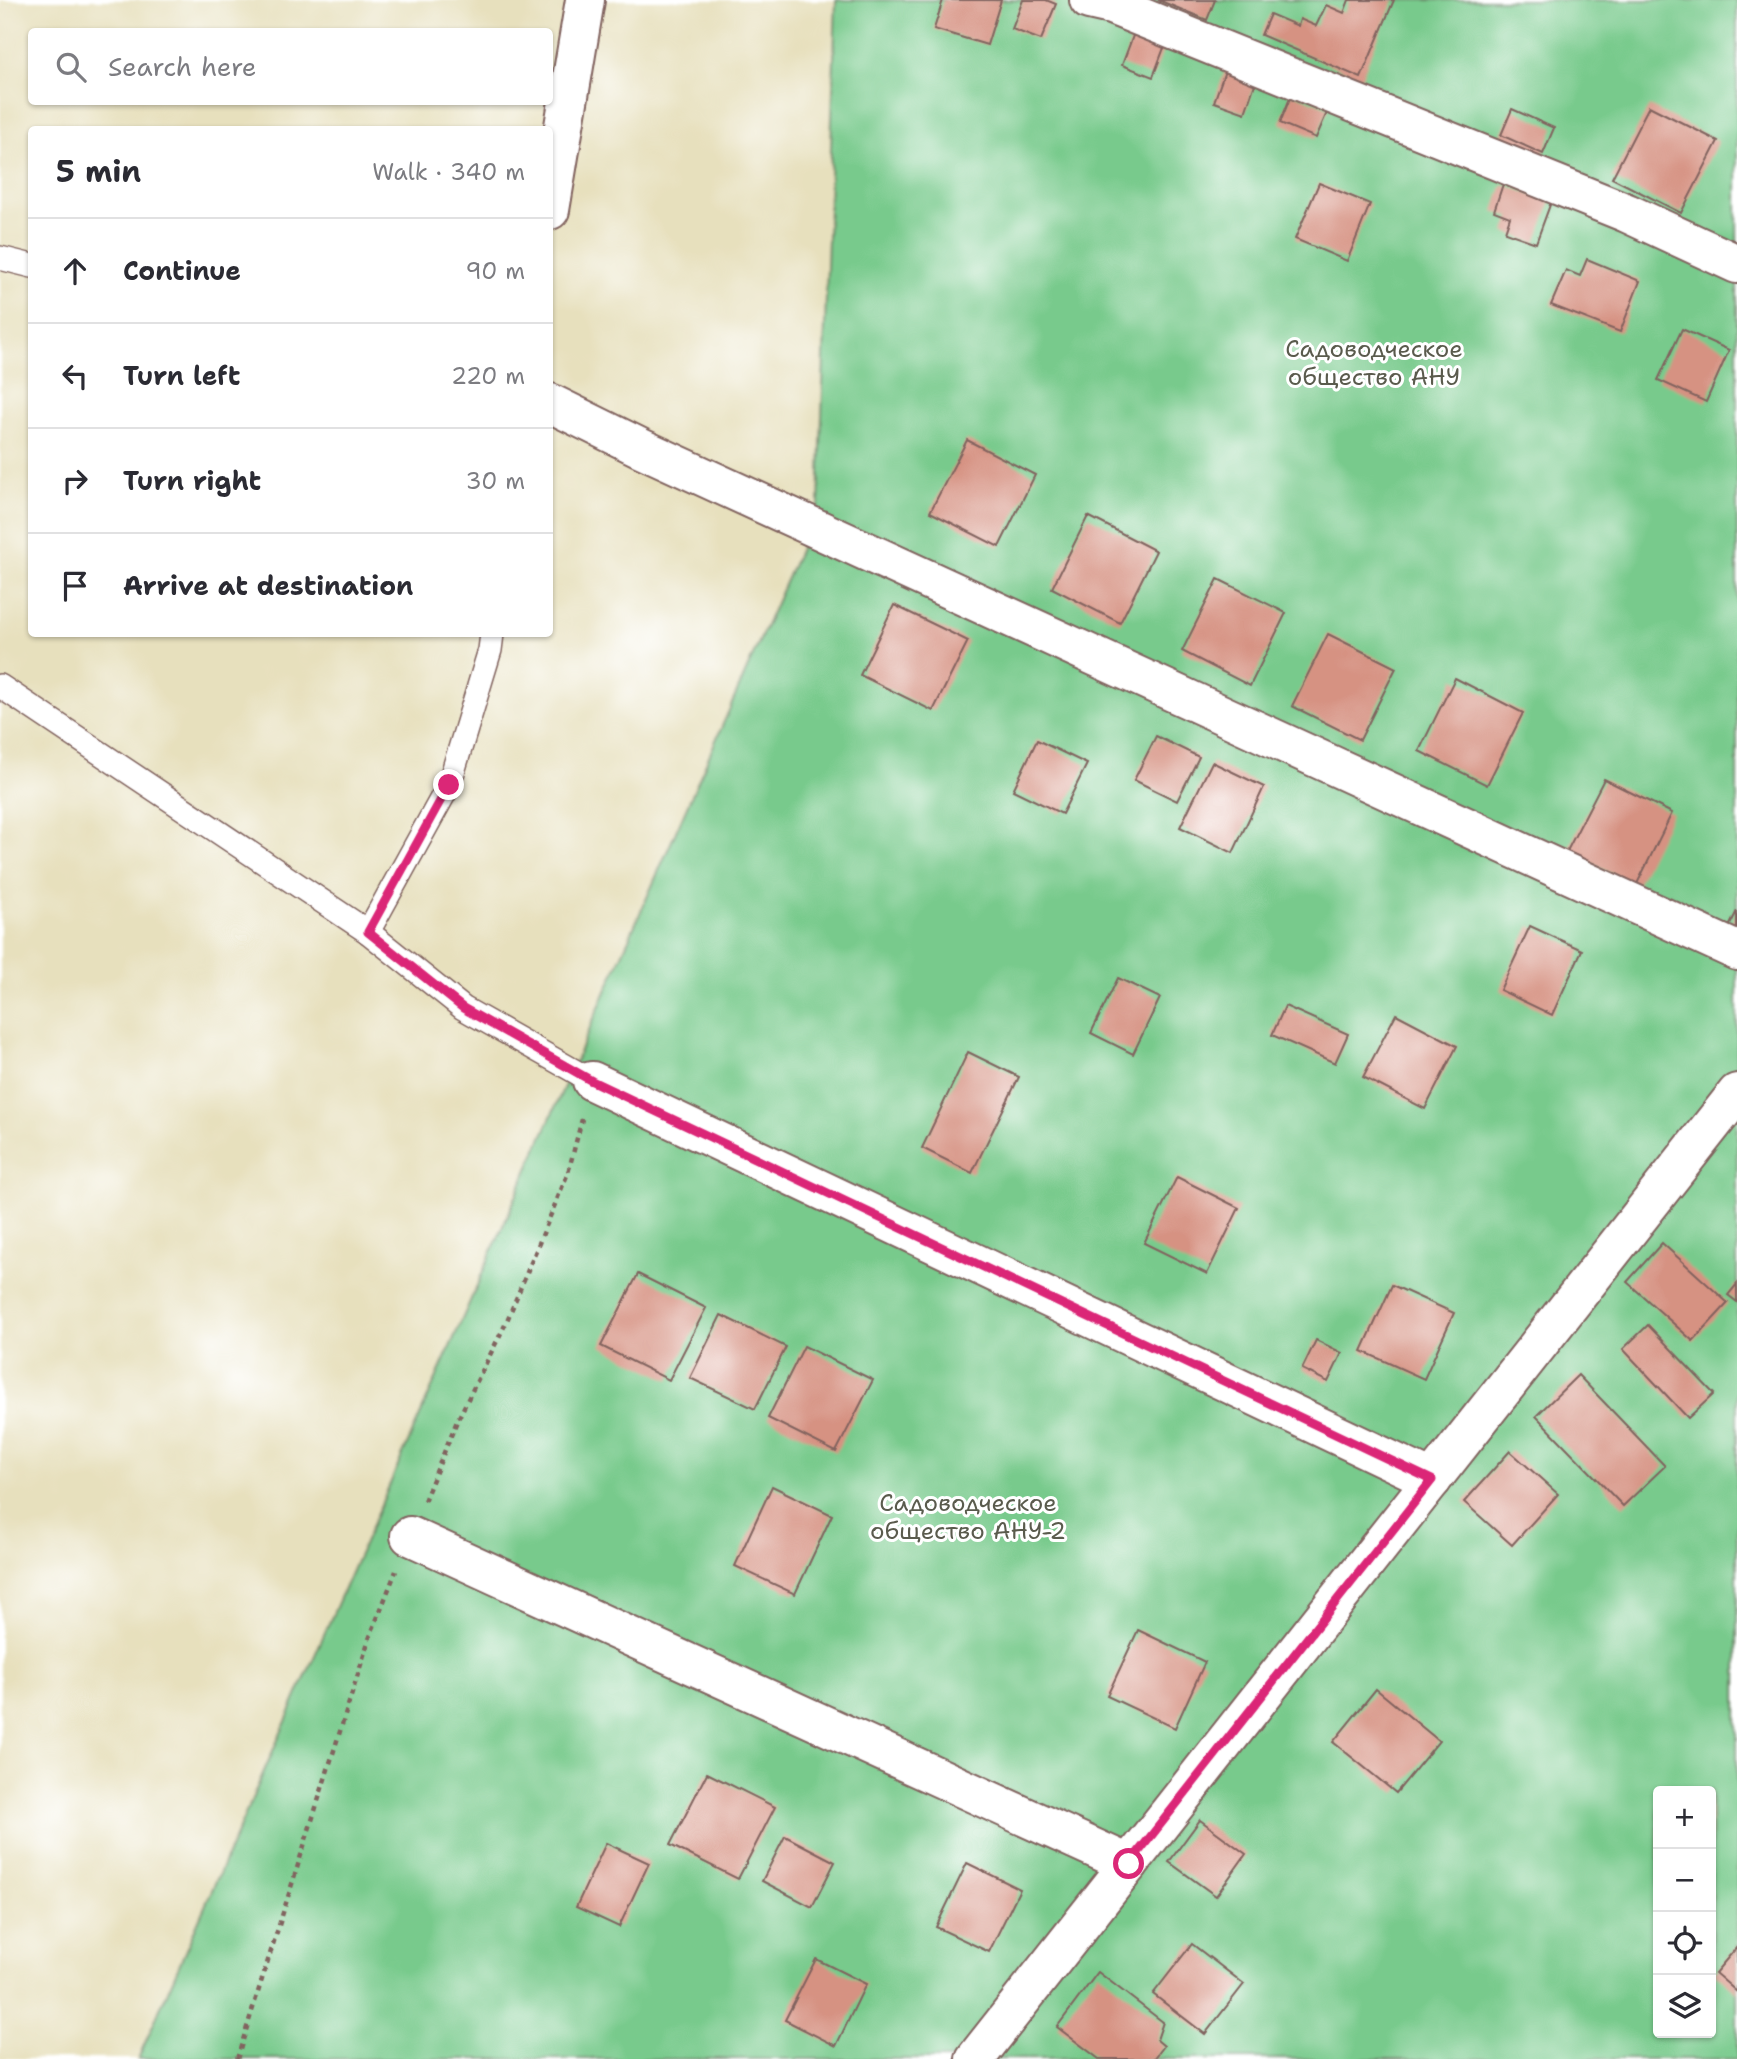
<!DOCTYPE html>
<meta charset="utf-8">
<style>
:root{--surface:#fff;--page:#f2f2f3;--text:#2b2b33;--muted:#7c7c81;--line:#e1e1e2}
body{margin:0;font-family:"Shantell Sans",sans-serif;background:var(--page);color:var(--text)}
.controls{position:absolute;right:21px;bottom:21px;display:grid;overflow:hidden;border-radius:7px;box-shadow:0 2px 5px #0004}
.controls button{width:63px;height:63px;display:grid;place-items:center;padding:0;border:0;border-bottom:2px solid var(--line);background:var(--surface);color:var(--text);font:35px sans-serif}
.stop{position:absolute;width:21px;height:21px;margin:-16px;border:5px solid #db2777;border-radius:50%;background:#fff}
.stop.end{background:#db2777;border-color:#fff;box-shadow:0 2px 7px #0008}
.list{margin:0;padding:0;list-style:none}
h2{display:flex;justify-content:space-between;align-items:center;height:91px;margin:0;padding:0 28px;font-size:30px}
h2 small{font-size:23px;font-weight:400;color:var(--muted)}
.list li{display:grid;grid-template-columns:46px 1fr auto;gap:21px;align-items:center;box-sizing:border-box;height:105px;padding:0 28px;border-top:2px solid var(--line)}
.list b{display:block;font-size:26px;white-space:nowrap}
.list em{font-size:23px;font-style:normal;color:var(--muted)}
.icon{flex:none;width:38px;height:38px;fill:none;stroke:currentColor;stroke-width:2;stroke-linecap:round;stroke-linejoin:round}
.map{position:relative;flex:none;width:1737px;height:2059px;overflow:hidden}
.search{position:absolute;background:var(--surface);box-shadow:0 2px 5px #0004;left:28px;top:28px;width:525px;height:77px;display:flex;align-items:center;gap:18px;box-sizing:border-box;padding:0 24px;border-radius:7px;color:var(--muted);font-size:26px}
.panel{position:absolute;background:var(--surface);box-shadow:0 2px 5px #0004;left:28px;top:126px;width:525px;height:511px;border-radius:7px}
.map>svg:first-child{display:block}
</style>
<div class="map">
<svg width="1737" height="2059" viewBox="0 0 1737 2059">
<rect width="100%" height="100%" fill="#fff"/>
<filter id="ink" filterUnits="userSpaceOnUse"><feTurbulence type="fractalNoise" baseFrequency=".0143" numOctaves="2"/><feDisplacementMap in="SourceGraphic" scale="14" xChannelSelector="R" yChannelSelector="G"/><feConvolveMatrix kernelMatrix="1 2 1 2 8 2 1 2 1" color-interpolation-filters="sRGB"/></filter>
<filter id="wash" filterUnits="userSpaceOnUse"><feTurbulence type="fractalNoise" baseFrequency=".00686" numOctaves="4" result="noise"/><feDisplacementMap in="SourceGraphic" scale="28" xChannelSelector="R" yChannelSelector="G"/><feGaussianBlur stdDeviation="1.57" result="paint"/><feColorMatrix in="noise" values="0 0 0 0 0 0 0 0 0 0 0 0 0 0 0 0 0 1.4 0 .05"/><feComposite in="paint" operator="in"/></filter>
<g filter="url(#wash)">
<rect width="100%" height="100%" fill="#e7e0bd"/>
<path fill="#78ca8c" stroke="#61745c" stroke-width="2" fill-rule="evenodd" d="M836,0H1737V2059H138L819,505ZM1658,1791H1711V2033H1658Z"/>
<g id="blocks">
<g fill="#d69282">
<path d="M943,0H1001L987,45L934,29Z"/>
<path d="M1023,0H1046L1056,4L1041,40L1012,29Z"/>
<path d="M1158,0H1215L1207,20Z"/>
<path d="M1349,0H1394L1361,78L1261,35L1270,14L1298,26L1300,19L1316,26L1326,5L1344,13Z"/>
<path d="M1134,33L1165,45L1153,77L1122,65Z"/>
<path d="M1226,68L1257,78L1245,113L1214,102Z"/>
<path d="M1292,93L1329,108L1316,138L1280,123Z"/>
<path d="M1649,106L1718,141L1681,213L1612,178Z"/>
<path d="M1512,109L1554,128L1543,154L1501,135Z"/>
<path d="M1319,183L1370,204L1347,261L1295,239Z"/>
<path d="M1503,184L1551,202L1536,243L1505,232L1510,217L1494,211Z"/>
<path d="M1587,259L1640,281L1620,332L1551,305L1566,270L1580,276Z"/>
<path d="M1682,329L1729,350L1706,402L1658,380Z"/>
<path d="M967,440L1035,475L999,547L930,512Z"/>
<path d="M1088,516L1156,551L1120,623L1052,588Z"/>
<path d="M1218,579L1286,613L1250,686L1182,651Z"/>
<path d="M894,605L968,641L933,711L860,675Z"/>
<path d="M1328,634L1396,668L1360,740L1292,706Z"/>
<path d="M1455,678L1523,713L1487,785L1419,751Z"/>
<path d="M1156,736L1199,757L1177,801L1134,780Z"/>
<path d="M1037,740L1087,764L1062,814L1013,790Z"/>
<path d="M1212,762L1264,787L1233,853L1180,827Z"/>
<path d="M1604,779L1672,813L1636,886L1567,851Z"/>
<path d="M1737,911V931L1729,927Z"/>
<path d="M1530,926L1582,950L1552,1015L1500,990Z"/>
<path d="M1118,978L1160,998L1133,1054L1091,1033Z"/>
<path d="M1285,1006L1348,1034L1335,1063L1272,1035Z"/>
<path d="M1396,1014L1457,1046L1425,1109L1363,1077Z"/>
<path d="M968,1052L1019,1077L972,1173L922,1148Z"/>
<path d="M1177,1177L1239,1208L1207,1274L1144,1243Z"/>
<path d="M1662,1243L1728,1303L1693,1341L1627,1282Z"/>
<path d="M638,1274L706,1308L669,1380L601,1346Z"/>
<path d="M1737,1284V1302L1728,1295Z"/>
<path d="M1392,1285L1454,1313L1424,1379L1362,1351Z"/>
<path d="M721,1315L786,1347L755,1409L690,1378Z"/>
<path d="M1648,1325L1714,1394L1688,1418L1623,1349Z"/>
<path d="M1316,1340L1342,1353L1328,1382L1302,1369Z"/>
<path d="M804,1346L873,1380L836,1452L768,1418Z"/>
<path d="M1578,1375L1665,1466L1623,1506L1536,1416Z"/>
<path d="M1510,1451L1558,1494L1512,1545L1464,1502Z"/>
<path d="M772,1486L832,1515L795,1594L735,1566Z"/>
<path d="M1138,1630L1205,1662L1175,1728L1107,1696Z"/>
<path d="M1376,1689L1439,1741L1396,1793L1333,1742Z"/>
<path d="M707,1773L775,1807L738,1879L670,1845Z"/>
<path d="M1200,1820L1246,1854L1216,1896L1169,1862Z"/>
<path d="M785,1836L835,1862L812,1907L762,1881Z"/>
<path d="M606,1843L649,1863L619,1927L576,1907Z"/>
<path d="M967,1863L1020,1889L989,1952L936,1927Z"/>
<path d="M1192,1944L1244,1984L1205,2034L1153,1994Z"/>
<path d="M1737,1947V1992L1715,1973Z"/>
<path d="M816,1959L866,1984L836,2046L785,2020Z"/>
<path d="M1098,1972L1163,2022L1157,2040L1164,2046L1154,2059H1099L1057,2027Z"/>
</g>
</g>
</g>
<g filter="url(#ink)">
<use href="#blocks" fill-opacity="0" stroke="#81635e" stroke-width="2"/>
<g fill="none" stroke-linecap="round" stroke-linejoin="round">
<g stroke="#81635e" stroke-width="26">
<g id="service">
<path d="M0,258L32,266"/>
<path d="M0,686L368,932L463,1008L592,1081"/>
<path d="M368,932L449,785L490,650L492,634"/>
</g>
</g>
<g stroke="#81635e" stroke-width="42">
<g id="minor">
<path d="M1089,0L1111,5L1627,213L1737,264"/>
<path d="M550,210L585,0"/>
<path d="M550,403L641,448L1737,951"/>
<path d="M592,1081L1432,1480"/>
<path d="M410,1536L1129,1864"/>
<path d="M975,2059L1737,1093"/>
</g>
</g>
<g stroke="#81635e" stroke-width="4.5" stroke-dasharray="5 5" stroke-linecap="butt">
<path d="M424,1501L457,1421L506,1323L568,1173L582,1119"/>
<path d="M237,2059L369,1639L396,1571"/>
</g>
<use href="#service" stroke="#fff" stroke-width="23"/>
<use href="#minor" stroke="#fff" stroke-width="38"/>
</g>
</g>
<g fill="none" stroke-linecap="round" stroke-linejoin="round" filter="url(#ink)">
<path stroke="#db2777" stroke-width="9" d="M449,785L368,932L463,1008L592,1081L1432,1480L1129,1864"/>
</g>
<g text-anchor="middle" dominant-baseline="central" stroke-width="6" stroke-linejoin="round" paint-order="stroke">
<g font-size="24" fill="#5a5b4d" stroke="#fff">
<text x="1374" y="349">Садоводческое<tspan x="1374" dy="28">общество АНУ</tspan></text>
<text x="968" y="1503">Садоводческое<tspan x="968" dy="28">общество АНУ-2</tspan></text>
</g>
</g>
</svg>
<div class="controls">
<button>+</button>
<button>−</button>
<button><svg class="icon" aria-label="locate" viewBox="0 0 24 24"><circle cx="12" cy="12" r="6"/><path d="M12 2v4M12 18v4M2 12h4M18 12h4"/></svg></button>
<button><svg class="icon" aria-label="layers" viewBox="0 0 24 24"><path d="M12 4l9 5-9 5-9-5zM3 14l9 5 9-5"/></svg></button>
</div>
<div class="stop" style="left:1129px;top:1864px"></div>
<div class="stop end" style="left:449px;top:785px"></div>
<div class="search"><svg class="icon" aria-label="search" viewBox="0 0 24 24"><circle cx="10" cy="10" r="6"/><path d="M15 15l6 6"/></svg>Search here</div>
<section class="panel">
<h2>5 min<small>Walk · 340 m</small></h2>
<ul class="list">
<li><svg class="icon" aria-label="ahead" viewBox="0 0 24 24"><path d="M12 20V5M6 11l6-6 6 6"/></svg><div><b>Continue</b></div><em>90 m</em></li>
<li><svg class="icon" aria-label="left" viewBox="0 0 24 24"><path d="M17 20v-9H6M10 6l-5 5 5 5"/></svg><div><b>Turn left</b></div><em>220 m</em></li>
<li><svg class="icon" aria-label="right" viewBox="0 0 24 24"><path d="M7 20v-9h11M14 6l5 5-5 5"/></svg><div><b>Turn right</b></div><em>30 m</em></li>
<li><svg class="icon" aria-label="arrive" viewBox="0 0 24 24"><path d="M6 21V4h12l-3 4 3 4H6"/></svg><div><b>Arrive at destination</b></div></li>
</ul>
</section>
</div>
